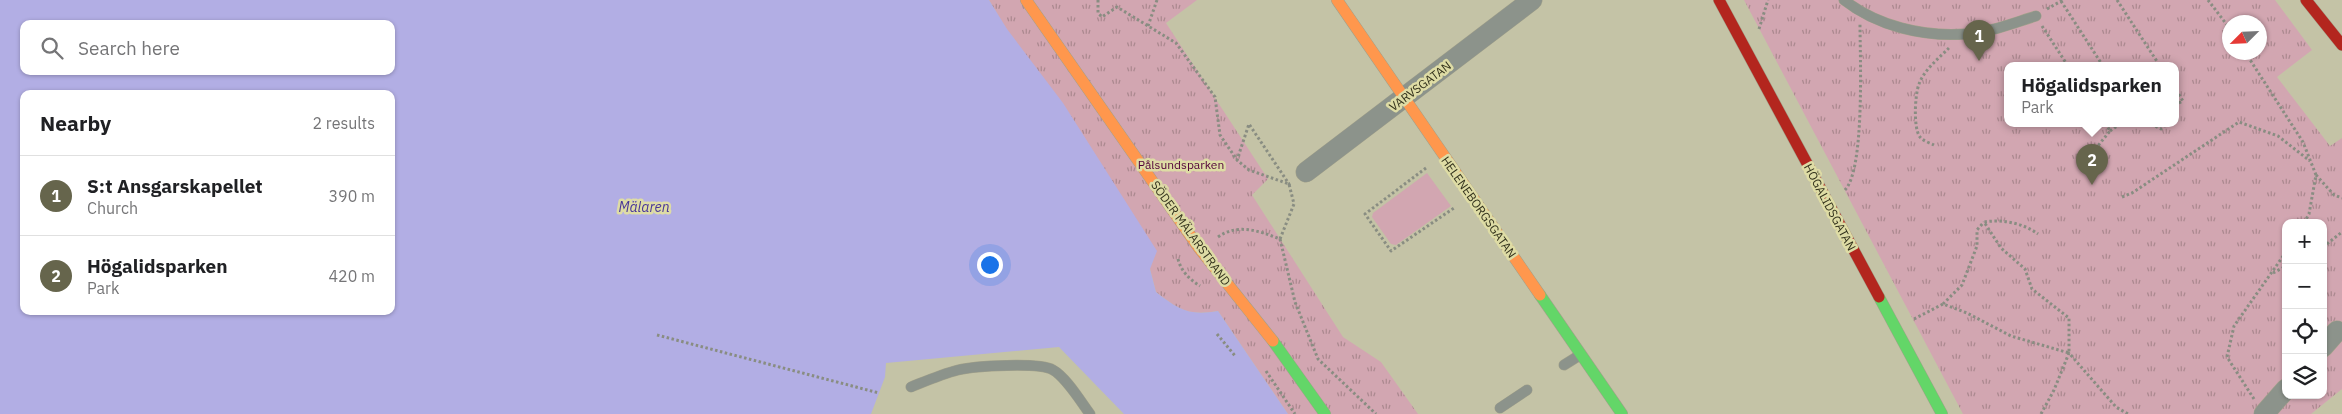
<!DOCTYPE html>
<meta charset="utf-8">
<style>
:root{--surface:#fff;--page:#f2f2f2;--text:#202124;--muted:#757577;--line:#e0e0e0;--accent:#66654c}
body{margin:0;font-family:"IBM Plex Sans",sans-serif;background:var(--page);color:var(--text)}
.controls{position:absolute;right:15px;bottom:15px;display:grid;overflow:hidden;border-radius:10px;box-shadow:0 1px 4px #0004}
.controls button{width:45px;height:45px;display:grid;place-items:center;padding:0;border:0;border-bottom:1px solid var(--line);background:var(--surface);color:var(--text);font:25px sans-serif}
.compass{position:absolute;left:2222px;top:15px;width:45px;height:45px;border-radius:50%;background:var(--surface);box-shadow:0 1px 4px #0004;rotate:246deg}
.you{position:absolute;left:989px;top:264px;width:18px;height:18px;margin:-12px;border:4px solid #fff;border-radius:50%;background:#1a73e8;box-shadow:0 0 0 8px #1a73e833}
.badge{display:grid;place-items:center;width:32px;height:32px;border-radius:50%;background:var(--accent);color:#fff;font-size:16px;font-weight:700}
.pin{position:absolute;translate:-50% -41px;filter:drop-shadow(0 1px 2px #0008)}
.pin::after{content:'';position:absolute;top:26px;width:18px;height:15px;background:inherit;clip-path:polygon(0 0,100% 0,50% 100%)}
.popup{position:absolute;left:2004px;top:62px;width:175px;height:65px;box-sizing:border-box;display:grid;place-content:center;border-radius:10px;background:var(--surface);filter:drop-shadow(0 1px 4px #0005);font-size:16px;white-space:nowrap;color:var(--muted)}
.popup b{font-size:19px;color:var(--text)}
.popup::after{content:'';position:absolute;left:50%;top:100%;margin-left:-10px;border:10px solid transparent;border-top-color:var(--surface)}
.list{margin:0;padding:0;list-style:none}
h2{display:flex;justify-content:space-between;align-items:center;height:65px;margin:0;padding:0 20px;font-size:21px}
h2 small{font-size:16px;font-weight:400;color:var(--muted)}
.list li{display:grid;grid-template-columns:32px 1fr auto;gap:15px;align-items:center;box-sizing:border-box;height:80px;padding:0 20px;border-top:1px solid var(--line)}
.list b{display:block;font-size:19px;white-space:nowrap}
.list p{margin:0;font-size:16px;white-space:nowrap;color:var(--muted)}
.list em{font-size:16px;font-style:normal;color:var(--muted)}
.icon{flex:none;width:28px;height:28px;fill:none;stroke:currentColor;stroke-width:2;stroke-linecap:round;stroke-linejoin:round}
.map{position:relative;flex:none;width:2342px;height:414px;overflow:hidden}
.search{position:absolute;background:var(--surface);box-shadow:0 1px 4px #0004;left:20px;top:20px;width:375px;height:55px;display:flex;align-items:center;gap:12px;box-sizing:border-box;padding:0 18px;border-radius:10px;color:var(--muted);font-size:19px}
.panel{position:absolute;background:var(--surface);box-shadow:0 1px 4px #0004;left:20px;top:90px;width:375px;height:225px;border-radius:10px}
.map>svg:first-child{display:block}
</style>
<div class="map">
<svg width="2342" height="414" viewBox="0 0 2342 414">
<defs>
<pattern id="park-tufts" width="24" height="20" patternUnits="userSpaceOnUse" patternTransform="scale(1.25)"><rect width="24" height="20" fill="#d2a6b1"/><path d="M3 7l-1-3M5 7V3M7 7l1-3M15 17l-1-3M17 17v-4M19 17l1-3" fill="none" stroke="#ab888f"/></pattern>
</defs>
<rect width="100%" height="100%" fill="#c4c3a6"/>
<path fill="#d2a6b1" d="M1427,173L1451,206L1396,245L1391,244L1372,217L1373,213Z"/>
<g fill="url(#park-tufts)" fill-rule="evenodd">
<path d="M989,0H1197L1166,23L1268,179L1252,195L1343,337L1381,362L1418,414H1288L1218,311C1188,316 1179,310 1156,292L1150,269Z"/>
<path d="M1744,0H2275L2312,50L2277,77L2330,146L2342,138V389L2311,414H1963ZM2230,22H2260V52H2230ZM2008,66H2176V124H2008ZM2286,223H2323V395H2286Z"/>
</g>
<path fill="#b2aee4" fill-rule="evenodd" d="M0,0H989L1007,29L1063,103L1157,251L1150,269L1156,292C1179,310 1189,316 1218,311L1288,414H1124L1059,347L886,363L885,377L871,414H0ZM24,24H391V71H24ZM24,94H391V311H24Z"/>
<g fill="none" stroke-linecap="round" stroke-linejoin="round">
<g stroke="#a2a18a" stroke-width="11">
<g id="lane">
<path d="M1844,0C1877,26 1923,37 1965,34C1988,33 2013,23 2036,16"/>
<path d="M1564,365L1580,355"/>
<path d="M911,387C926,381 942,374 958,370C975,366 1039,362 1053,370C1066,377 1081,402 1090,414"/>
<path d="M1500,408L1527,390"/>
</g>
</g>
<g stroke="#a2a18a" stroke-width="21">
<g id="street">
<path d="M1306,172L1532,0"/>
<path d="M2323,347L2337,331"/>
<path d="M2264,414L2286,389"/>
</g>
</g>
<g stroke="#a2a18a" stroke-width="12">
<g id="fast">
<path d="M1540,295L1622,414"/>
<path d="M1879,297L1942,414"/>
<path d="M1273,341L1325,414"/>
</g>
</g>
<g stroke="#a2a18a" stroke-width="12">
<g id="slow">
<path d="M1026,0L1199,248L1273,341"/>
<path d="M1337,0L1540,295"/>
</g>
</g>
<g stroke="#a2a18a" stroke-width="12">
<g id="jam">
<path d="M1719,0L1879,297"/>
<path d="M2306,0L2342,45"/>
</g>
</g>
<g stroke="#898d82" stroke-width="3" stroke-dasharray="2.5 2.5" stroke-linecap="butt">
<path d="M1098,0V13L1102,17L1117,7L1176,43L1215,97L1220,135L1237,160L1249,124L1289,184L1292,182"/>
<path d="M2117,0L2160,66"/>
<path d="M2208,0L2230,29"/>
<path d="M2061,1L2103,66"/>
<path d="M2047,9L2063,0"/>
<path d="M1148,26L1157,0"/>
<path d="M2042,26L2068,66"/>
<path d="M1759,29L1768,0"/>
<path d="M2245,52L2303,142L2316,175L2309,214L2304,223"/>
<path d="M2176,90L2183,101L2176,104"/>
<path d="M2151,124L2161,129L2167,124"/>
<path d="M2110,131L2120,124"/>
<path d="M1934,145C1930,143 1923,141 1920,137C1913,128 1915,94 1919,84C1924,70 1939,58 1949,48"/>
<path d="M2092,153L2110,131L2106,124"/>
<path d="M1426,168L1365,214L1391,251L1454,208"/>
<path d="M2316,175L2334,195L2342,198"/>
<path d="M1845,190C1865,169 1860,56 1860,24"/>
<path d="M2122,197L2132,193L2239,122L2278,136L2310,161"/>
<path d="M1218,237C1238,223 1259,231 1280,239L1294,204L1289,184L1249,170L1237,160"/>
<path d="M1280,239L1295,302L1318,359L1376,414"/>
<path d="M2323,247L2342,232"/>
<path d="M1178,259C1181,271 1189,279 1200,286"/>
<path d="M2273,273L2286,266"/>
<path d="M1943,304L1962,285L1977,246V230L1984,222"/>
<path d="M1914,319L1943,304L1967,313L2011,336L2069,353V318L2032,289L2025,269L2001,248L1984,222C2002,219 2023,223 2038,234"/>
<path d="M1217,334L1236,357"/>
<path d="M657,335L879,393"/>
<path d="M1266,371L1295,414"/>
<path d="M2254,399L2227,357L2234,326L2286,252"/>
<path d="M2041,414L2054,390L2069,353L2116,407L2128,414"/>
</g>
<use href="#lane" stroke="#8c938b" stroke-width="10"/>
<use href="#street" stroke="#8c938b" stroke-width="20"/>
<use href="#fast" stroke="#63d668" stroke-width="11"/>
<use href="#slow" stroke="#ff974d" stroke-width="11"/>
<use href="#jam" stroke="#b3261e" stroke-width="11"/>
</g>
<g text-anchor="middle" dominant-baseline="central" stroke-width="5" stroke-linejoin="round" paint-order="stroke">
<g font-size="12" fill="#33321c" stroke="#dedca5">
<text transform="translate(1420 86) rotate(-37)">VARVSGATAN</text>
<text transform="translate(1479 207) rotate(55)">HELENEBORGSGATAN</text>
<text transform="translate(1830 207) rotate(62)">HÖGALIDSGATAN</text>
<text transform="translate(1191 233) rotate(54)">SÖDER MÄLARSTRAND</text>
</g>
<g font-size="12" fill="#520039" stroke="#dedca5">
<text x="1181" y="164">Pålsundsparken</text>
</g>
<g font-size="14" font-style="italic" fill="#48359a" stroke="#dedca5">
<text x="644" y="207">Mälaren</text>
</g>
</g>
</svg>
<div class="controls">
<button>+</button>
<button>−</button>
<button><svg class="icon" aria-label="locate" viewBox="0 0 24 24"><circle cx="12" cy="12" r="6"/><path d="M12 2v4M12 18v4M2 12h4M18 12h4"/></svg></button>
<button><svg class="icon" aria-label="layers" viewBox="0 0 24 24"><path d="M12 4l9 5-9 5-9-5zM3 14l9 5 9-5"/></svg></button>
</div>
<svg class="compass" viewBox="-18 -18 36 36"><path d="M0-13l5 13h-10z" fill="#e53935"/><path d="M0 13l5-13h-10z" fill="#757577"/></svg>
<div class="you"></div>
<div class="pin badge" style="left:1979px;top:61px">1</div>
<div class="pin badge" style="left:2092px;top:185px">2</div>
<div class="popup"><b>Högalidsparken</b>Park</div>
<div class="search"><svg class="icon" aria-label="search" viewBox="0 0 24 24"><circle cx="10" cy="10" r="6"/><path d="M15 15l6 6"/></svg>Search here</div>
<section class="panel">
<h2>Nearby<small>2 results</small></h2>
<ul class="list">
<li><span class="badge">1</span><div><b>S:t Ansgarskapellet</b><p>Church</p></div><em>390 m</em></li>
<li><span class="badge">2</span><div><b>Högalidsparken</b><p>Park</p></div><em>420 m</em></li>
</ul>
</section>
</div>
